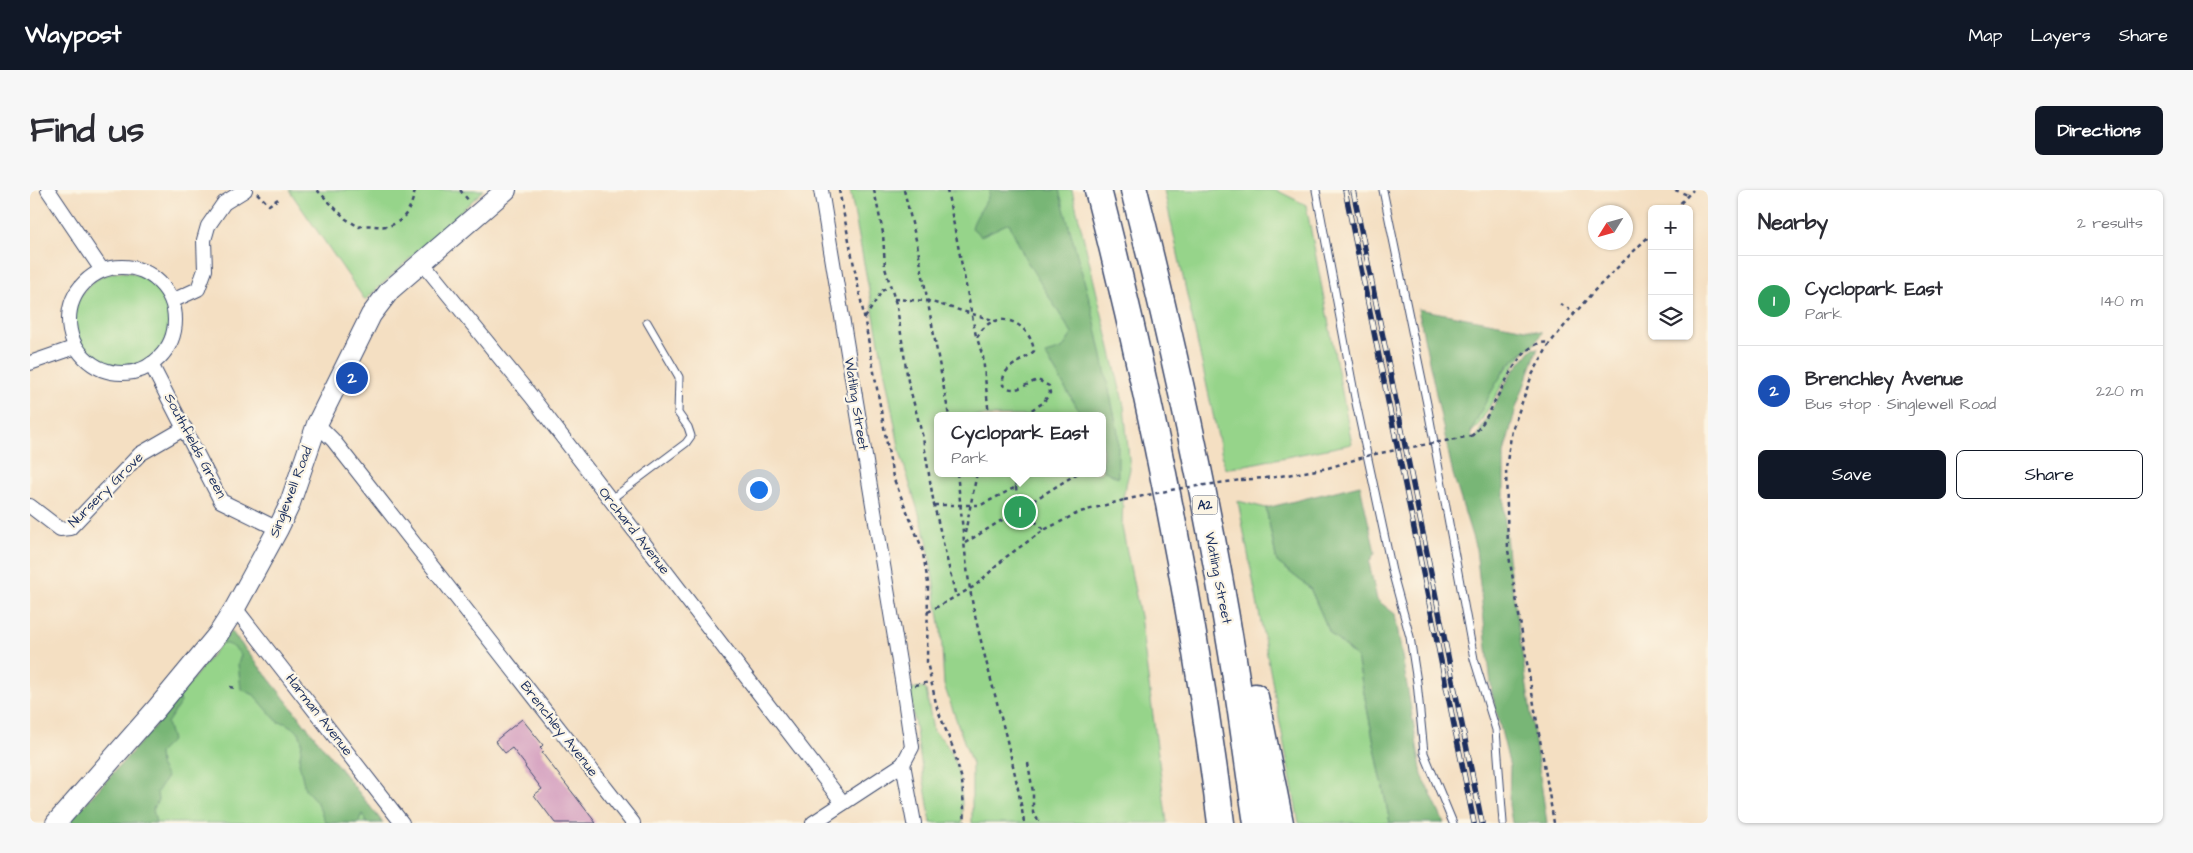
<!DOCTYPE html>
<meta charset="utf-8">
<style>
:root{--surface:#fff;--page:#f7f7f7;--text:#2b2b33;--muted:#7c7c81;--line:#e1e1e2;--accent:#111827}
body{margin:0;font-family:"Architects Daughter",sans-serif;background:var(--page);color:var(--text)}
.controls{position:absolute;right:15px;top:15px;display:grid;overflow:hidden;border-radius:8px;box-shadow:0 1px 4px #0004}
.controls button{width:45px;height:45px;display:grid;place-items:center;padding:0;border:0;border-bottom:1px solid var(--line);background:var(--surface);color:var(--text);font:25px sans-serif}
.compass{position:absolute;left:1558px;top:15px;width:45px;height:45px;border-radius:50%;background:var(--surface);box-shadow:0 1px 4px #0004;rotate:233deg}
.you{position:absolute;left:728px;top:299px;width:18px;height:18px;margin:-12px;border:4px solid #fff;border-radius:50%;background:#1a73e8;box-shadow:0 0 0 8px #1a73e833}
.badge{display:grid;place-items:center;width:32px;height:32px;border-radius:50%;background:var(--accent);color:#fff;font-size:16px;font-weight:700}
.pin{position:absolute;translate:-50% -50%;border:2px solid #fff;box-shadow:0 1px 5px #0006}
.popup{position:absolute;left:904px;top:222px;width:172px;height:65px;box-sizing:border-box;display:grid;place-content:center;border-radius:8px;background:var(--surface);filter:drop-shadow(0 1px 4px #0005);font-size:16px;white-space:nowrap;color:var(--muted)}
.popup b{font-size:19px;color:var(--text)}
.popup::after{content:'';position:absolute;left:50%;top:100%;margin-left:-10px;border:10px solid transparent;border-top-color:var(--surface)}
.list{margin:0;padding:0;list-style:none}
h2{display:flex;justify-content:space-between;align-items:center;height:65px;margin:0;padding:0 20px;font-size:21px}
h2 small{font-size:16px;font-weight:400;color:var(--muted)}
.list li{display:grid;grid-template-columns:32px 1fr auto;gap:15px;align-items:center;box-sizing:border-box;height:90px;padding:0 20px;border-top:1px solid var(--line)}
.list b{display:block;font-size:19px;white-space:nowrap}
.list p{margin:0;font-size:16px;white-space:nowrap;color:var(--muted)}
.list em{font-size:16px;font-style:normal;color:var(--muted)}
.actions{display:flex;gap:10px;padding:15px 20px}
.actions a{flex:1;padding:11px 0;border:1px solid var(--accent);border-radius:8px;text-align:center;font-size:18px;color:var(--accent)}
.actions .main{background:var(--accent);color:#fff}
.icon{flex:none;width:28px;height:28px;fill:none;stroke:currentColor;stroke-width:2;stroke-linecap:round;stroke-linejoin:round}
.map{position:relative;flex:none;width:1678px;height:633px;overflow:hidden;border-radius:8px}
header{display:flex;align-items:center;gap:30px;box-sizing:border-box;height:70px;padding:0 25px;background:var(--accent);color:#fff}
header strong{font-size:24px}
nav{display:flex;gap:28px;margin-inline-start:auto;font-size:18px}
.intro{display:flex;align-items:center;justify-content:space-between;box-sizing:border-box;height:120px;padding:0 30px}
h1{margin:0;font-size:35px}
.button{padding:12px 22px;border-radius:8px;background:var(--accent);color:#fff;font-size:18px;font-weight:700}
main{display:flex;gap:30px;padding:0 30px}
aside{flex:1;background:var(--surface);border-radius:8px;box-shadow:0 1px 4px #0004}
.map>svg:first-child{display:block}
</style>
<header>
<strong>Waypost</strong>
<nav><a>Map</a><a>Layers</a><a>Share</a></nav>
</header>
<div class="intro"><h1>Find us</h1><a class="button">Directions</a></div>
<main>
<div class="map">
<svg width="1678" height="633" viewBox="0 0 1678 633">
<rect width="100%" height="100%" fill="#fcf5e5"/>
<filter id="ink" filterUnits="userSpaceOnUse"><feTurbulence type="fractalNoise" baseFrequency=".02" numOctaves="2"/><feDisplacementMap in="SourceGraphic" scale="10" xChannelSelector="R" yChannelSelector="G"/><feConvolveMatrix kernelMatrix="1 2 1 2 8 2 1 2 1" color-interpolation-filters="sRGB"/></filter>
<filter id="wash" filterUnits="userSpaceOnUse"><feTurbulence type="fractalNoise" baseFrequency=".0096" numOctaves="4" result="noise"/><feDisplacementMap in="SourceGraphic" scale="20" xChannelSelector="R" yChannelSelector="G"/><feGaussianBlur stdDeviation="1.12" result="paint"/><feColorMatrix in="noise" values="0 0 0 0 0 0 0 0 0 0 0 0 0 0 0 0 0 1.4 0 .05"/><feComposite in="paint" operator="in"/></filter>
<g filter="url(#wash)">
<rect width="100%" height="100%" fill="#f4dfc2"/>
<g fill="#96d48a" stroke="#588274" fill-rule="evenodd">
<path d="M259,0H454L335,110Z"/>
<path d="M820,0H1042L1094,216L1100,279L1093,307L1092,337L1110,426L1137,633H942V574L914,495L911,440L897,350L870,262ZM908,226H1072V283H908Z"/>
<path d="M1134,0H1246L1276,15L1322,254L1195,279Z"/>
<circle cx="92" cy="130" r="48"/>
<path d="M1495,161L1483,177L1448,236L1441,243C1447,223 1476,170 1495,161Z"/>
<path d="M1208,311L1236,318L1247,372L1280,398L1300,443L1327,468L1360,633H1269Z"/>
<path d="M201,441L353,633H38L121,542Z"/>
<path d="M893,497L896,500L903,541C930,560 933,602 932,633H901L879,499Z"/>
</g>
<g fill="#78b676" stroke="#4a726a">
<path d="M960,0H1029L1062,119L1088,242V288L1073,280L1072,226H1052L1015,164L1032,159L1042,144L995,68L979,33L951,46L942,38C945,24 957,15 960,0Z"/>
<path d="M1388,119L1512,142C1507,156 1491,162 1480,173C1471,183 1445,230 1441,243L1442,248H1446L1481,184L1502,159L1508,158L1486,218L1474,263V320L1478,368L1517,633H1482L1479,615L1480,577L1462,503L1446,359L1423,284Z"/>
<path d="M1330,295L1345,362L1339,373L1347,410L1365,424L1392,585L1414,633H1360L1327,468L1300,443L1280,398L1247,372L1236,318Z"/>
<path d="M201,441L353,633H336L334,625L332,624L328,633H296L286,611L275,599L269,573L272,552L269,542L255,533L248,532L224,505L211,499L208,474L211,465C206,458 200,454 191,453Z"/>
<path d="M149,507L151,512L137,533L142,550L129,563L130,575L137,587L127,602L128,610L123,619L126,633H38L120,542Z"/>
</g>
<g id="blocks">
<path fill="#d39cbe" d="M492,529L513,555L510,558L514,562L512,563L566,633H525L504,605L512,599L495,577L496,576L482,558L475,563L465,551Z"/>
</g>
</g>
<g filter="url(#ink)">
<use href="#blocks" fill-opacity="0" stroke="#3c496d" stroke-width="1"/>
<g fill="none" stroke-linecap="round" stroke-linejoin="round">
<g stroke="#3c496d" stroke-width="9">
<g id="lane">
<path d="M1286,0L1326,213L1362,381L1380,447L1387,492L1394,563L1423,633"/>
<path d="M1353,0L1397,214L1444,469L1466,540L1473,633"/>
<path d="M580,310L656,253L661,246L658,237L648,223L649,187L617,132"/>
</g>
</g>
<g stroke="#3c496d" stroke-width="16">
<g id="street">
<path d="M18,0L72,80"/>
<path d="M791,0L873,496L882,557L873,574"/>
<path d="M392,72L501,206L813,613"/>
<circle cx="92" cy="130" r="53"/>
<path d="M142,111L168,99L175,80L174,50L178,36L194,13L215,0"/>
<path d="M0,173L46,157"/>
<path d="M121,174L191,311L248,339"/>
<path d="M287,234L303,250L603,633"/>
<path d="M0,316L30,339L40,338L110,264L155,238"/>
<path d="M205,418L372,633"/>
<path d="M873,574L884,633"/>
<path d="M783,633L873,574"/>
</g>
</g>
<g stroke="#3c496d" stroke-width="22">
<path id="secondary" d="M26,633L127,518L189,443L205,418L248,339L259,316L287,234L341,125L360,100L476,0"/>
</g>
<g stroke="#3c496d" stroke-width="29">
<g id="highway">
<path d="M1068,0C1121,208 1164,420 1191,633"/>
<path d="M1104,0C1142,151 1176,304 1201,457C1211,516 1218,575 1227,633"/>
<path d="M1225,507L1250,633"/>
</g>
</g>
<g stroke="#3c496d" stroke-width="2.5" stroke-dasharray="4 4" stroke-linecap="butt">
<path d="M287,0L316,29L329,37C339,33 347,38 357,36C375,33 382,16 385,0"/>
<path d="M430,0L439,11"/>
<path d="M809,0L833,121L863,287L892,358L898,393L897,472L907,518L923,558L932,590L935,633"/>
<path d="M844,0L853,43L855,78L867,117L878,191L893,248L904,315L926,407"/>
<path d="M874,0L887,54L919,226"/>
<path d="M917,0L946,146"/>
<path d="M1645,0L1658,5"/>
<path d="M227,3L239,15L248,9"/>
<path d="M1645,19L1663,0"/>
<path d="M864,109L898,111L963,130"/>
<path d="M1530,114L1538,118L1544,124"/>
<path d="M835,128L852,101L859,96"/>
<path d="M134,172C148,156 151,141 151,120"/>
<path d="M959,226L953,167L947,148C962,116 1000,130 1004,161C992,173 971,175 973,195C985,205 995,194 1008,190L1019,196L1020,203L1013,213L991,226"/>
<path d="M1441,246C1465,230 1484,145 1520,153"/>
<path d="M927,283C933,333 935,385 947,434C962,500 984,565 994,633"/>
<path d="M986,286L992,291L1006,283"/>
<path d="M1211,290L1245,287L1298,278"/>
<path d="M992,291L986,297C988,317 1000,326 1014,340"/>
<path d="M904,315H951L986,297L984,283"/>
<path d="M935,343L947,283"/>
<path d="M935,353L1048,283"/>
<path d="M898,422L945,396L976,367L1014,340L1050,322L1094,310"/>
<path d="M885,495L900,492"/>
<path d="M200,497L205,498"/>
<path d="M998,573L1003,602V623L1010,633"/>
<path d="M1524,633L1478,360L1476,278L1482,240L1502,185L1520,153L1562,103L1622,43"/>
</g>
<use href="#lane" stroke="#fff" stroke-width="7"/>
<use href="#street" stroke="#fff" stroke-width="14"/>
<use href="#secondary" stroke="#fff" stroke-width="20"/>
<use href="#highway" stroke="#fff" stroke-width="26"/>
<g stroke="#1b2f5e" stroke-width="5.5">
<g id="rail">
<path d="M1315,0L1444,633"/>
<path d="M1323,0L1452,633"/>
</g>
</g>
<use href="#rail" stroke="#fcf5e5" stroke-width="4" stroke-dasharray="11" stroke-linecap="butt"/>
<g stroke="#3c496d" stroke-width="2.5" stroke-dasharray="4 4" stroke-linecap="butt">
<path d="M1298,278L1340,265L1441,246"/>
<path d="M1094,310L1146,299L1211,290"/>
</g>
</g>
</g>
<g text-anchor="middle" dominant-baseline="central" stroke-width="4.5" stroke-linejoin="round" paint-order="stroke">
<rect fill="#fcf5e5" stroke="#5e6a86" stroke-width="1" x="1162.5" y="305.5" width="25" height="19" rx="4"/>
<g font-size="12" font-weight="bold" fill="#1b2f5e">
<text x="1175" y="315">A2</text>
</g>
<g font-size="14" fill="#1b2f5e" stroke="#fcf5e5">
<text transform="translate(826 214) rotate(81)">Watling Street</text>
<text transform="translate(165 256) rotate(62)">Southfields Green</text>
<text transform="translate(76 300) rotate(-45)">Nursery Grove</text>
<text transform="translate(261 302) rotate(-69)">Singlewell Road</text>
<text transform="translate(604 341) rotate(52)">Orchard Avenue</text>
<text transform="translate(1188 388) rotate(79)">Watling Street</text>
<text transform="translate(289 525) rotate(52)">Harman Avenue</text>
<text transform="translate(529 539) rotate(52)">Brenchley Avenue</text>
</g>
</g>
</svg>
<div class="controls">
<button>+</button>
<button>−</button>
<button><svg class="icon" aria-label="layers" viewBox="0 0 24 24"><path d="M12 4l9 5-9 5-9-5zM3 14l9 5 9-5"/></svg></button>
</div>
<svg class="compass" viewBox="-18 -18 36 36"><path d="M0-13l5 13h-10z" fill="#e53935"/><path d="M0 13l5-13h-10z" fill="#7c7c81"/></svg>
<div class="you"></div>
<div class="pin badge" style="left:990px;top:322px;background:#2e9e5b">1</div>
<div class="popup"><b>Cyclopark East</b>Park</div>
<div class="pin badge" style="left:322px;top:188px;background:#1a4fb4">2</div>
</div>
<aside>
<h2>Nearby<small>2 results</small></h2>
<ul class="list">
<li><span class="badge" style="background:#2e9e5b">1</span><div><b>Cyclopark East</b><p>Park</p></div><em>140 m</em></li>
<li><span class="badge" style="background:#1a4fb4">2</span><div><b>Brenchley Avenue</b><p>Bus stop · Singlewell Road</p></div><em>220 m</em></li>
</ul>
<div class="actions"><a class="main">Save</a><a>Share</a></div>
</aside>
</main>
